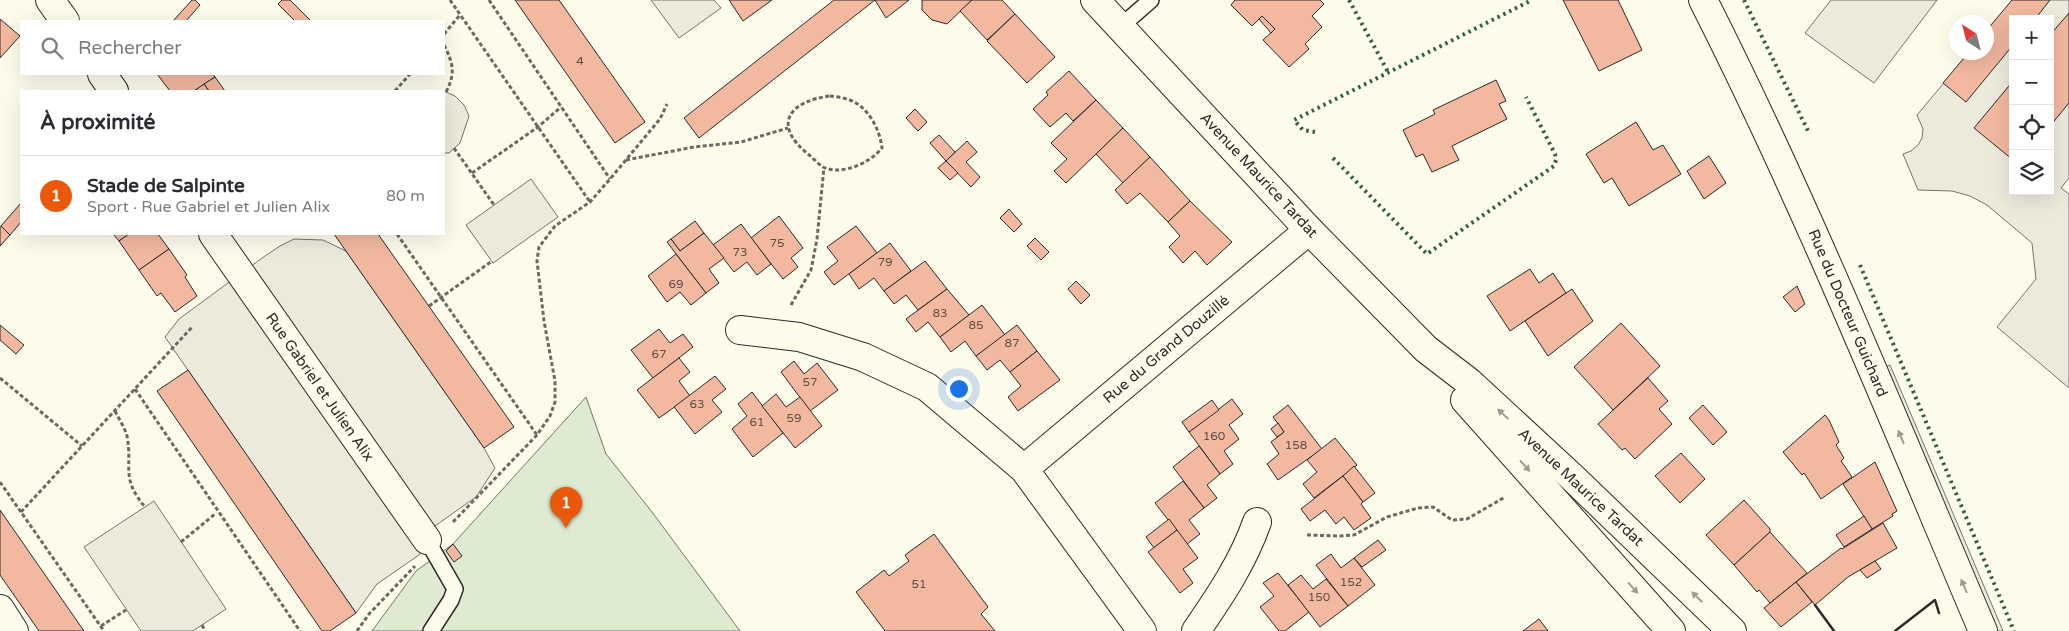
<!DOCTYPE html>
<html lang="fr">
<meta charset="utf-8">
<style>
:root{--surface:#fff;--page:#f2f2f3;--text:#2b2b33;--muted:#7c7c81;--line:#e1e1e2;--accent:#ea580c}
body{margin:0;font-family:"Varela Round",sans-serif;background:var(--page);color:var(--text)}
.controls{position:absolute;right:15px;top:15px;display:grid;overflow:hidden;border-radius:0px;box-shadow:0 5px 20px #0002}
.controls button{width:45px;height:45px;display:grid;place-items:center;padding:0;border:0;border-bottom:1px solid var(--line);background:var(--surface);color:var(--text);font:25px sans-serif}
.compass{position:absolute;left:1949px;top:15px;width:45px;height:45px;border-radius:50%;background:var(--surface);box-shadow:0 5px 20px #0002;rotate:324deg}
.you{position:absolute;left:958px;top:388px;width:18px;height:18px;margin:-12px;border:4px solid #fff;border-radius:50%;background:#1a73e8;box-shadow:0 0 0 8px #1a73e833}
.badge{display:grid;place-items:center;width:32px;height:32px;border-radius:50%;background:var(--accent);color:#fff;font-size:16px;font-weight:700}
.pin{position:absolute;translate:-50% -41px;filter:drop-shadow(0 1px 2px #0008)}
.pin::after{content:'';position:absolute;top:26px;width:18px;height:15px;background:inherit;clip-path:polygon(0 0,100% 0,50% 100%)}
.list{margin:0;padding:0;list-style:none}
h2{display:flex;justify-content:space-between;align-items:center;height:65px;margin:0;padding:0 20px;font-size:21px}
h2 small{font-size:16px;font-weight:400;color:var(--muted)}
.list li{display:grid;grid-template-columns:32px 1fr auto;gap:15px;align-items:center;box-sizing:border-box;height:80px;padding:0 20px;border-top:1px solid var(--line)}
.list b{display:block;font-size:19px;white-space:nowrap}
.list p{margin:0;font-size:16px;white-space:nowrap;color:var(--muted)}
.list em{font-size:16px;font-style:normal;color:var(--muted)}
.icon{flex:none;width:28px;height:28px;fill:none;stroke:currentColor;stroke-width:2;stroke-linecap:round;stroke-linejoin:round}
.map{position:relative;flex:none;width:2069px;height:631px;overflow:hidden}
.search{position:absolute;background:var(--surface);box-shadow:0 5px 20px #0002;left:20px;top:20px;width:425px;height:55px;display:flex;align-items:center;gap:12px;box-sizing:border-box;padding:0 18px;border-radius:0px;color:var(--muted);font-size:19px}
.panel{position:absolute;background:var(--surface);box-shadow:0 5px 20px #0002;left:20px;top:90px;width:425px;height:145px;border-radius:0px}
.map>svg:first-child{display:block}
</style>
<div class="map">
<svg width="2069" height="631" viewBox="0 0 2069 631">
<rect width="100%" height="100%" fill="#fdfbea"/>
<path fill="#deebd1" stroke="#74746e" d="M586,397L606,454L652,512L740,631H372L416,571L453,544Z"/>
<g fill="#eceadb" stroke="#74746e" fill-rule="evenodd">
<path d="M651,0H714L721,8L679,38Z"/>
<path d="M1831,0H1937L1874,83L1805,33Z"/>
<path d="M2013,0H2069V178L2061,188L2069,194V388L1997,327L2036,279L2032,243L1987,205L1970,196L1952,191L1918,190L1903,154L1911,151L1918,145L1922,138L1923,129L1917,115L1969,53L1986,52ZM2013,19H2050V191H2013Z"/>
<path d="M444,91L455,96L464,105L469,116L460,143L449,153H444Z"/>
<path d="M531,179L558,217L493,263L466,225Z"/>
<path d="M294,239L323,240L346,251L484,448L495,468L476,497L435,526L419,555L377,584L356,613L165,337L179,319L262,258L280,246Z"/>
<path d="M1890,365L2003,631H1992L1879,369Z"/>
<path d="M154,501L226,609L193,631H141L84,547Z"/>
</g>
<g fill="#f2b8a0" stroke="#2b2b2b">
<path d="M192,0H195L200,5L186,21H173Z"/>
<path d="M282,0H290L311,21H295L278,4Z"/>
<path d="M515,0H559L645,122L615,143Z"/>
<path d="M729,0H772L743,21Z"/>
<path d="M834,0H875L699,138L684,118Z"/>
<path d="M875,0H909L886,18Z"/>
<path d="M922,0H972L947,24L932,20L922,10Z"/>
<path d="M972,0H1002L1015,14L987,40L960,11Z"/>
<path d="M1235,0H1320L1324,4L1312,16L1322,27L1305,44L1309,49L1289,67L1263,40L1275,29L1262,16L1252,26L1231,5Z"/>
<path d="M1563,0H1618L1642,50L1599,71Z"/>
<path d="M2012,0H2050L2035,19H2013V45L1966,102L1943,83L1969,52H1986V31Z"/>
<path d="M2069,13V103L2050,126V35Z"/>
<path d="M1015,14L1055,57L1027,83L987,41Z"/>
<path d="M1262,16L1275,29L1271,33L1259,19Z"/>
<path d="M0,19L20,36L0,58Z"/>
<path d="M1069,71L1096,100L1073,121L1066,113L1050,127L1033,109L1048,95L1046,92Z"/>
<path d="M157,74H213L215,77L194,91H170Z"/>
<path d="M215,77L225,91H209L204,84Z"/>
<path d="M1496,80L1506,101L1499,104L1507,119L1452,146L1459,160L1432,172L1423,154L1416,157L1403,130L1435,114L1433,110Z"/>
<path d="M2013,81V160L1974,128Z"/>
<path d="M204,84L209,91H194Z"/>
<path d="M1096,100L1123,128L1066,183L1054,171L1067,159L1051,143Z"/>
<path d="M915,109L927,122L918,131L906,118Z"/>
<path d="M1636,122L1653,150L1663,145L1681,174L1629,206L1612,178L1604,183L1586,154Z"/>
<path d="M1123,128L1150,157L1123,183L1096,154Z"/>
<path d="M939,135L955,152L946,161L930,143Z"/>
<path d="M967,141L977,152L966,162L980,177L971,187L946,161Z"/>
<path d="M1709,156L1726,183L1704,199L1687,171Z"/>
<path d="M1150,157L1190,201L1168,222L1140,193L1127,204L1115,190Z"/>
<path d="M946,161L958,173L950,180L938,168Z"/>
<path d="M1190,201L1232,242L1207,265L1195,251L1183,263L1169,247L1180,236L1168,222Z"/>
<path d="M21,203V222L10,235L1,226Z"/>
<path d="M1009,209L1022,224L1014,232L1000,218Z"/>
<path d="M779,216L803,248L791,258L798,267L783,279L751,238Z"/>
<path d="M695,221L704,233L680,251L671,239Z"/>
<path d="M741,224L771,264L757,275L747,262L734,272L713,245Z"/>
<path d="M1,226L10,235L0,246V228Z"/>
<path d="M856,226L877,253L834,285L824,272L838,261L827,247Z"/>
<path d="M704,233L724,258L709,269L719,283L706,293L667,242L671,239L680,251Z"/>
<path d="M113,234H129L119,241Z"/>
<path d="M129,234H158L169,249L139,270L119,241Z"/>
<path d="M334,234H378L514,427L484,448Z"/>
<path d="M1035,238L1049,252L1041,260L1027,246Z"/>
<path d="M890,243L911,271L884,291L874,278L859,289L849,274Z"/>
<path d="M169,249L187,275L185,277L197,296L175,312L161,293L157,296L139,270Z"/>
<path d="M676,254L706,293L691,305L680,292L667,302L648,276Z"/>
<path d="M925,261L947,289L918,310L906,295L894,304L884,291Z"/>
<path d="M1530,269L1539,283L1553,273L1566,293L1510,331L1487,296Z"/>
<path d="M1076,281L1090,295L1081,304L1068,289Z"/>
<path d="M1797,286L1805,304L1795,312L1783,297Z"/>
<path d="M947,289L969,315L940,337L928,322L916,332L906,319Z"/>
<path d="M1572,289L1593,321L1548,356L1525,321Z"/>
<path d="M982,305L1005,335L976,356L965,341L951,352L940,337Z"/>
<path d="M1621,323L1660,366L1613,410L1574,367Z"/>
<path d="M0,325L24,345L16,354L0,340Z"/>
<path d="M1017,325L1037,351L1010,372L1000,360L987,370L976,356Z"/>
<path d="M659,329L670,343L683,334L693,347L653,378L631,350Z"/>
<path d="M1037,351L1060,380L1018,411L1008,397L1021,386L1010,372Z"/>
<path d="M679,358L690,372L679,381L690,396L659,418L637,390Z"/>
<path d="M794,361L804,374L817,363L838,390L810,411L781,372Z"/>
<path d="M188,370L356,613L330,631H322L157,391Z"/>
<path d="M715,376L726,389L712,400L722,412L695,434L674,407Z"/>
<path d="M1648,378L1668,401L1659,409L1672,424L1635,459L1625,448L1622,450L1598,424Z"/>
<path d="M752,392L783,433L753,457L732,429L747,416L738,404Z"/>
<path d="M776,394L786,407L800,397L822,426L795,448L762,406Z"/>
<path d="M1232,399L1243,414L1229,425L1239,439L1224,451L1233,464L1220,474L1189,432Z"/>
<path d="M1212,400L1219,410L1189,432L1182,422Z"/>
<path d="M1288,405L1322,449L1278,480L1267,464L1279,454L1271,442L1284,432L1273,417Z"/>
<path d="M1703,405L1727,432L1713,445L1689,418Z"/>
<path d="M1825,415L1829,420L1839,442L1836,445L1844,458L1841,461L1852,477L1821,499L1804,473L1802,475L1783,452Z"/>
<path d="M1278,423L1284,432L1277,437L1271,429Z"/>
<path d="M1335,438L1357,465L1314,498L1303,484L1317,472L1307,460Z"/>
<path d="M1199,446L1220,474L1207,485L1217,498L1204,508L1173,467Z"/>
<path d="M1681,453L1705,479L1680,503L1655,476Z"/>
<path d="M1875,462L1897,511L1892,514L1893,516L1872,529L1843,484Z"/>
<path d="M1354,466L1375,493L1363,502L1343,476Z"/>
<path d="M1343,476L1363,502L1361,504L1371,518L1354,530L1344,517L1336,524L1325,510L1310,521L1301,509Z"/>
<path d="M1183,481L1204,508L1189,520L1200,534L1187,544L1155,503Z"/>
<path d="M1744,500L1770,529V532L1734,565L1706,535Z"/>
<path d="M0,510L84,631H39L0,575Z"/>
<path d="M1864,516L1872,529L1844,547L1836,535Z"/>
<path d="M1169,519L1177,530L1154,548L1146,537Z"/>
<path d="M1883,523L1897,548L1848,577L1815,605L1796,582L1841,548L1842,549Z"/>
<path d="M1177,530L1198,558L1183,569L1193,583L1180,593L1148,552Z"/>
<path d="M1770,532L1807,573L1770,603L1759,590L1757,592L1734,565Z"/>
<path d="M934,534L988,607L981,614L995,631H885L856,592L884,570L889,576L909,561L905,555Z"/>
<path d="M1378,540L1386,550L1362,567L1354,558Z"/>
<path d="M453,544L462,556L454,562L446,551Z"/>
<path d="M1331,554L1341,568L1354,558L1375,585L1348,606L1316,565Z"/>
<path d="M1875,561L1881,569L1867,578L1860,570Z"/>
<path d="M1278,573L1309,612L1285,631H1279L1260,607L1274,596L1263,583Z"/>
<path d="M1301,575L1313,589L1326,579L1348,606L1320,627L1288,585Z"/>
<path d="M1796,582L1812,602L1781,627L1764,608Z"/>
<path d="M1539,619L1548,631H1523Z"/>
</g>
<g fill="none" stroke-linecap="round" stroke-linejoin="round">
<g stroke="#2b2b2b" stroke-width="18">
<g id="lane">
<path d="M1120,27L1151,0"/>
<path d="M427,540L455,589L451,600L431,631"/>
</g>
</g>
<g stroke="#2b2b2b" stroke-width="30">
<g id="street">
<path d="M50,0L65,21"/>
<path d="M1703,0C1807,205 1893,419 1983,631"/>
<path d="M102,74L114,91"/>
<path d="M213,234L427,540"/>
<path d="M740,330L799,337L863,357L927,387L1024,469"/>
<path d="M0,609L14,631"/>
<path d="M1142,631L1024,469L1309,230"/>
<path d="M1196,631C1220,596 1243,562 1257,522"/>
</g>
</g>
<g stroke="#2b2b2b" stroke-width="30">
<g id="secondary">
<path d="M1095,0L1309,230L1426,349L1469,382L1573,478L1732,631"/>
<path d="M1465,400L1671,631"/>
</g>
</g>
<g stroke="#6a6964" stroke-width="3" stroke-dasharray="4 2.5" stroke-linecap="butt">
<path d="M450,0L590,202"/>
<path d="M489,0L610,179"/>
<path d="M444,34L460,15"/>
<path d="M444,45C453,63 456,73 446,92"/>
<path d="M395,91L410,74"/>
<path d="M830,96C838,97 847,98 854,102C870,110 880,131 882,148C870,163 842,176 823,167C818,164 813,158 808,154C771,124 790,101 830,96Z"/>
<path d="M454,148L494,205"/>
<path d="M626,160L694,147L741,142L788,128"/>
<path d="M472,173L538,127L561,107"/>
<path d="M397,234L537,435"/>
<path d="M791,305L811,270L817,239L824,167"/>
<path d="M429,306L492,261"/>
<path d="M0,378L82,446"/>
<path d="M135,389L300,631"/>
<path d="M115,411C119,419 125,428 127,436C133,468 120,477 145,507"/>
<path d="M0,482L104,631"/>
<path d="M21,512L193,326"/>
<path d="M453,522L537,435L550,416L555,402V381L544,321L537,261L539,247L555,226L590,202L610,179L660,119L667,104"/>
<path d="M1307,535L1340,536L1354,535L1387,517L1418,508L1433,507L1452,520L1467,519L1505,497"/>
<path d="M181,542L215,514"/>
<path d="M202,625L205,631"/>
<path d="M101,626L126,610"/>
<path d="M357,631L369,614L415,566"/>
</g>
<use href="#lane" stroke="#fdfbea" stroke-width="15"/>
<use href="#street" stroke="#fdfbea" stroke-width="28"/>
<use href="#secondary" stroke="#fdfbea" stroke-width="28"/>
<g stroke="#34623c" stroke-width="4" stroke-dasharray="2.5 4" stroke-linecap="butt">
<path d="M1349,0L1388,72"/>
<path d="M1744,0L1809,133"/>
<path d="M1315,132L1303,130L1294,120L1532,0"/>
<path d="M1333,158L1427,254L1554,166L1556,160L1555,154L1526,97"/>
<path d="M1860,265L2014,631"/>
</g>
<g stroke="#2b2b2b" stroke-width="2.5">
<path d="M1815,605L1834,631"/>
<path d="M1895,631L1935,600L1939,613"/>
</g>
</g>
<defs><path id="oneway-solid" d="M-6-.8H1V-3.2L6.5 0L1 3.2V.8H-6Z" transform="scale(1.25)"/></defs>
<g fill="#9e9d94">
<use href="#oneway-solid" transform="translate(1503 414) rotate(-137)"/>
<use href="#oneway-solid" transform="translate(1901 437) rotate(-113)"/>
<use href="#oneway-solid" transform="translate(1525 466) rotate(48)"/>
<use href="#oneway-solid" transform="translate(1964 586) rotate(-113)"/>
<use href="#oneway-solid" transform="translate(1633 588) rotate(48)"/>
<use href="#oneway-solid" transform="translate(1697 597) rotate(-136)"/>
</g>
<g text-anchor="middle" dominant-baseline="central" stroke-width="4" stroke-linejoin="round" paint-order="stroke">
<g font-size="12" fill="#5d4e48">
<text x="580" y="61">4</text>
<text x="777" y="243">75</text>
<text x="740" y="252">73</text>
<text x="885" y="262">79</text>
<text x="676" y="284">69</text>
<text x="940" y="313">83</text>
<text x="976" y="325">85</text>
<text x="1012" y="343">87</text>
<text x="659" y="354">67</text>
<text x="810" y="382">57</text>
<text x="697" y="404">63</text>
<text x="794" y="418">59</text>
<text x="757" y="422">61</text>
<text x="1214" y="436">160</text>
<text x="1296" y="445">158</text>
<text x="1351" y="582">152</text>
<text x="919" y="584">51</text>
<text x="1319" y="597">150</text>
</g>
<g font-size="15" fill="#2b2b2b" stroke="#fdfbea">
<text transform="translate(1259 175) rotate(47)">Avenue Maurice Tardat</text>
<text transform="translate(1848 313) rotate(67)">Rue du Docteur Guichard</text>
<text transform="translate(1166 349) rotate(-40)">Rue du Grand Douzillé</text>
<text transform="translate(320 387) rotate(55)">Rue Gabriel et Julien Alix</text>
<text transform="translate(1581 487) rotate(43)">Avenue Maurice Tardat</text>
</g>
</g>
</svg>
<div class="controls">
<button>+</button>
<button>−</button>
<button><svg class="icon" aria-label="locate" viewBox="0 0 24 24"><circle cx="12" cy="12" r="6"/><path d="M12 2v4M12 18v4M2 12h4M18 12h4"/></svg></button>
<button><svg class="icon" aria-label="layers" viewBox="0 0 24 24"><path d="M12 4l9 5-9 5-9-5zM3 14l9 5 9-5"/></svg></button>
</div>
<svg class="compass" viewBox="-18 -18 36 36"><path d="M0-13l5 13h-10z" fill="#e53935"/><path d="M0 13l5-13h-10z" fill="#7c7c81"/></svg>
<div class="you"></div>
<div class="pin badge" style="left:566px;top:528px">1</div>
<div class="search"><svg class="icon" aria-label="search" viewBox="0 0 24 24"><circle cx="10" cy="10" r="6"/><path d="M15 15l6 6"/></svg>Rechercher</div>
<section class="panel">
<h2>À proximité<small></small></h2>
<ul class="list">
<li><span class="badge">1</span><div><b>Stade de Salpinte</b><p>Sport · Rue Gabriel et Julien Alix</p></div><em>80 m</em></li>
</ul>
</section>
</div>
